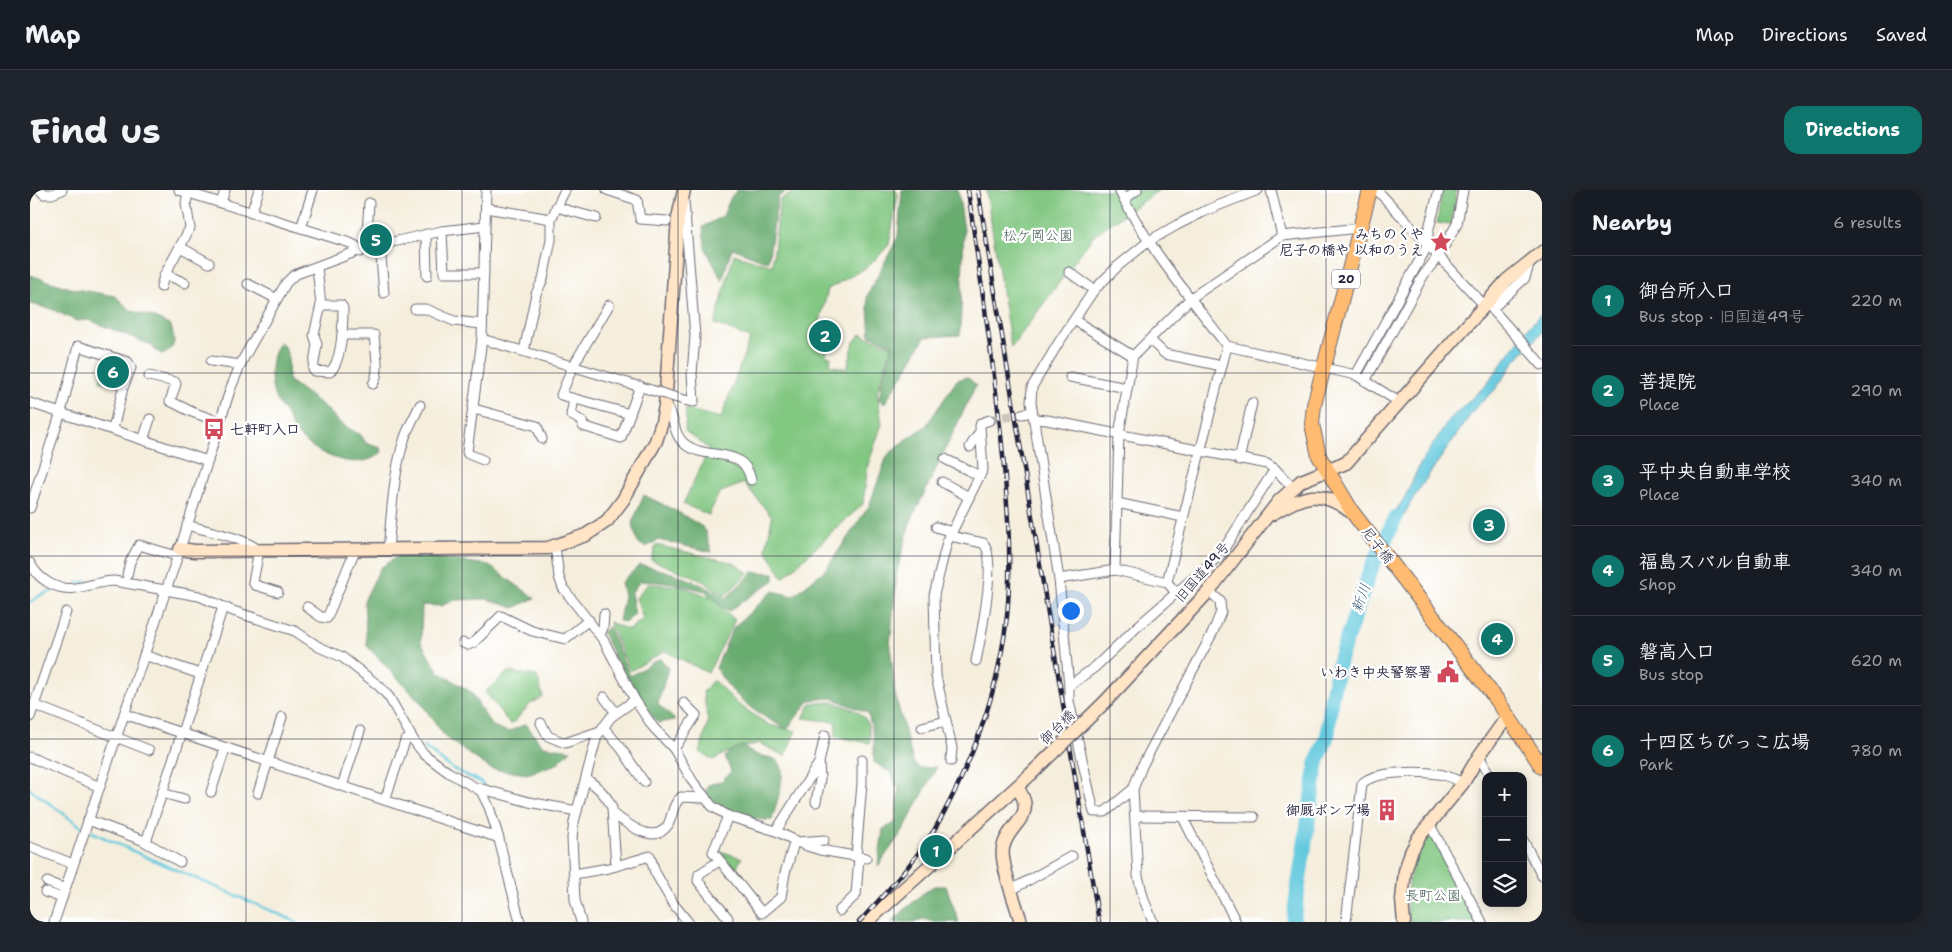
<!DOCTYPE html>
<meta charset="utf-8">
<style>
:root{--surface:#171b24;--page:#20242c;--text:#f1f3f6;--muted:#9ea1a6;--line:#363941;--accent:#0f766e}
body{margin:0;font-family:"Shantell Sans","Klee One",sans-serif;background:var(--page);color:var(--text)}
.controls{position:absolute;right:15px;bottom:15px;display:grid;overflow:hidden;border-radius:10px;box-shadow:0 2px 12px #0003}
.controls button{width:45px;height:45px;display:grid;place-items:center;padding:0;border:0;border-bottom:1px solid var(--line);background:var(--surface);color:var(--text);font:25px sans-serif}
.you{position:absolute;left:1040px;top:420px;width:18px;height:18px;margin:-12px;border:4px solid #fff;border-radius:50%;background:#1a73e8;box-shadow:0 0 0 8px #1a73e833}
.badge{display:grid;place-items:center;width:32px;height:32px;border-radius:50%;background:var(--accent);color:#fff;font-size:16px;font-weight:700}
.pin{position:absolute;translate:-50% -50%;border:2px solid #fff;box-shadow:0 1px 5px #0006}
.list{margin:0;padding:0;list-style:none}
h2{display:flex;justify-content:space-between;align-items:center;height:65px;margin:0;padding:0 20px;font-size:21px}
h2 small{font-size:16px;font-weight:400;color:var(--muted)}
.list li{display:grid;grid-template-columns:32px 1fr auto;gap:15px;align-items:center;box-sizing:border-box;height:90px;padding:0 20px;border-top:1px solid var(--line)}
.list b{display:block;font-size:19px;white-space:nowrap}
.list p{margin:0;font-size:16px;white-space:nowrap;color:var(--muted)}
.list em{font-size:16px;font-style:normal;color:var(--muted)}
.icon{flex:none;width:28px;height:28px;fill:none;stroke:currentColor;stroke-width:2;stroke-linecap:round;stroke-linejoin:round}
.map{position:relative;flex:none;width:1512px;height:732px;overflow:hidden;border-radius:15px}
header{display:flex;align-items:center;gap:30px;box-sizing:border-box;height:70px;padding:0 25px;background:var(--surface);border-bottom:1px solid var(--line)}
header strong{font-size:24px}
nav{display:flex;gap:28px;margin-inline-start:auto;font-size:18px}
.intro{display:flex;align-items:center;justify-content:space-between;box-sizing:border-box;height:120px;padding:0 30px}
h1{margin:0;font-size:35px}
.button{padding:12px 22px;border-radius:15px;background:var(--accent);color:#fff;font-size:18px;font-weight:700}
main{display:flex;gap:30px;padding:0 30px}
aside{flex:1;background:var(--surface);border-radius:15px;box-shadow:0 2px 12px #0003}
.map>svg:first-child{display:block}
</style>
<header>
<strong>Map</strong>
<nav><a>Map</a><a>Directions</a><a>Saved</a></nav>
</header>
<div class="intro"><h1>Find us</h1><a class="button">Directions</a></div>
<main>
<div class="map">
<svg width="1512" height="732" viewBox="0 0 1512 732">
<rect width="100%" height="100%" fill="#fff"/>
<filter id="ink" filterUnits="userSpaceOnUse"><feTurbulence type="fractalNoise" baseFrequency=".02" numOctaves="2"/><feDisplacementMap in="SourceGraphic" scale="10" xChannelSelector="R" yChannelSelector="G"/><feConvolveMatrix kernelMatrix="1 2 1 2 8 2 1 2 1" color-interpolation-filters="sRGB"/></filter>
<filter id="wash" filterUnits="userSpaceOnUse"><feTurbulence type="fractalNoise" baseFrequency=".0096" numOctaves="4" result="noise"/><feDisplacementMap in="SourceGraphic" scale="20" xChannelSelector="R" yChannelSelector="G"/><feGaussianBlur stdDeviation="1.12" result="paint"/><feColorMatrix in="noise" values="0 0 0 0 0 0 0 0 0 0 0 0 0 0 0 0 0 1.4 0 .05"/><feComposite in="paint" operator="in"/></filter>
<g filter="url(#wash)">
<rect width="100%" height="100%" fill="#f5eedd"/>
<g fill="#82c782" stroke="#52745e">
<path d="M767,0H866L868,5L859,55L839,76L798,99L784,156L797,161L796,166L801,167L800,175L817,179L824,152L831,144L862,156L847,202L852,234L838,275L833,314L753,388L736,359L742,327L714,293L689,303L679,325L653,314L679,259L655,241L656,219L691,228L720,148L685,134L704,64L742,76L750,10Z"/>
<path d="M956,0H1129L1064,45L981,158Z"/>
<path d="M1412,0H1427L1421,35L1407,33Z"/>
<path d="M76,167L97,172L90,196L70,191Z"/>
<path d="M626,355L704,373L718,383L695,406L668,388L621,370Z"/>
<path d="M618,394L650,396L681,407L705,430L678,483L635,461L600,481L579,432L599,440L613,429L606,408Z"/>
<path d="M478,482L507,486L513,507L500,514L481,535L455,502Z"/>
<path d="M683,490L709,515L739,535L766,541L755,566L729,553L698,562L683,570L670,562L678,532L673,502Z"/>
<path d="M803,512C828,521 841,523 840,553L805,547L806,532L773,528L781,513Z"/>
<path d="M1397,644L1402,645L1447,732H1379C1372,705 1382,666 1397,644Z"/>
<path d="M690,661L712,668L706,678L689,662Z"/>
</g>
<g fill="#69ac70" stroke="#466756">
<path d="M707,0H759L748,7L738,72L702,58L692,91L675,57L673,37L693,26L701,7Z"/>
<path d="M872,0H928L934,40L930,145L895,147L874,183L854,214L849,209L851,195L863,155L840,145L837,106L868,47Z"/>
<path d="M0,85L40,98L85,106L102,121L123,127L141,136C145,151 147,156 133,165L125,160L121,155L59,130L47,131L21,119L0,114Z"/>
<path d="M250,152C261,160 258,178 258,190L295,217L311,234L331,245L336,253L351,258L352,262C328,284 286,265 266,243C262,239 260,232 257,226C254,220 248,214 245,207C239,194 239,162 250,152Z"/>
<path d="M937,187L946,195L880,333L867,381L860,455L865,504L883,572L889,578L907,577L874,639L848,676L853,639L865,633L869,600L860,582L844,572V548L838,523L802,508L780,510L757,539C727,524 703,508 686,478L703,438L743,401L763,406L796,379L839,316L857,266L873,252L896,236L927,190Z"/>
<path d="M614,305L648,322L674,338L682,362L628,350L616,357L608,353L602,333Z"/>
<path d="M368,366H393L458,375L505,408L484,418L457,409L425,410L411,416L392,415L391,452L409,482L441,502L461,535L478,542L496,534L513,556L541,560L527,574L497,584L461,579L416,548L391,513L337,456L334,411L350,378Z"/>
<path d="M610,375C642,381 669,392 696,408L723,382L744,383V390L699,421L686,412L675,401L643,393L610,391L601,403L605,424L596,432L589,431L594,406L591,392Z"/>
<path d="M579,437L600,486L630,468L638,478L628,514L645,530L628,533L600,499L572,442Z"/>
<path d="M713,556C716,558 719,562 723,563C731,567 742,566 749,572C758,582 745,618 742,630C728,631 698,625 688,616C683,612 679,606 675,601L678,595L692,591L701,581L695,567C700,560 704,558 713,556Z"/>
<path d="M904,696H916L929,732H903L893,729L884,732H861L891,705Z"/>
</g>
<path fill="#60c8dd" stroke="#41758c" d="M1512,123V142L1485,171L1465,200L1446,217L1396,289L1381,312L1361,350L1352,338L1359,331L1375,307L1390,274L1419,230L1457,194L1498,138Z"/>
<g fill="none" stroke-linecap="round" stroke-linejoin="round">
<g stroke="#60c8dd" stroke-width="2.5">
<path d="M96,388L113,392"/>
<path d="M47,393L58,391"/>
<path d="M140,396L159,400"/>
<path d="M0,412L11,405L27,399"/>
<path d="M355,496L364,508"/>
<path d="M394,557L423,579L451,592L454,596"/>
<path d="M0,599L53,638"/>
<path d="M58,640L105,662L267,732"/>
</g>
<path stroke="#60c8dd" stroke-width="15" d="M1263,732L1287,573L1298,544L1301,509L1310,468L1340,381L1366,327"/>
</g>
</g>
<g filter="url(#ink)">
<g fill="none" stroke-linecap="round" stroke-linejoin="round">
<path stroke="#cbc5bd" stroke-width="9" stroke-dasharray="9 4.5" stroke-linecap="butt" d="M960,230L992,224"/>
<g stroke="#6c6974" stroke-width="11">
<g id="street">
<path d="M10,0L14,4H22L32,0"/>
<path d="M149,0L320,53L326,56L330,62"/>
<path d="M456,0L452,149L621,200"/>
<path d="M577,0L607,10L610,29L637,31"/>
<path d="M1089,0C1115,54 1161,108 1197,156L1326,185L1369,212"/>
<path d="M1241,0L1252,46"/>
<path d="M1347,0L1454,115"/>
<path d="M1094,10L1107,0"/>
<path d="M191,13L195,0"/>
<path d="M526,17L566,28"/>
<path d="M456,18L521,29"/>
<path d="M221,23L229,0"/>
<path d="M271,38L283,0"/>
<path d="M412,41L414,83H454"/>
<path d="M396,44L397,86"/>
<path d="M350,55L354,103"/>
<path d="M150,57L179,73"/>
<path d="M336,58L339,13"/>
<path d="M1500,72L1495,88L1462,119L1512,175"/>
<path d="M287,77L291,115L284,145L287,154L283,179L284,181L300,182C312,171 313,134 313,118L311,115H291"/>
<path d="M1039,82L1064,100"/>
<path d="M135,84L155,93"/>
<path d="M218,94L247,109"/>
<path d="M131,97L134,86L160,38L156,13L158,3"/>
<path d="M579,115L543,176L531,205L600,224"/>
<path d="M385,119H396L424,131L452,134"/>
<path d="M1044,130L1103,166"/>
<path d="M312,145H344C345,160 351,181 343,194"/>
<path d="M452,149L437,262L438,264L453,270"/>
<path d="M1120,150L1135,164L1192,176"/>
<path d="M494,161L506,104L513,89L521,50V29L535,0"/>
<path d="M181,171L211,175"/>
<path d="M1326,185L1398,55V42L1409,0"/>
<path d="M119,186L145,192L146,194L140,211L162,222L190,232"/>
<path d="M1040,187L1097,198"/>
<path d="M1335,191L1393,86L1409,65L1427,34L1433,0"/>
<path d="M544,209L541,225L552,231L553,236L591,248L610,196"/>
<path d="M654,210L664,212L662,184L665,146L654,11"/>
<path d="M0,213L178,271"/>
<path d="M635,216C647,227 641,244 656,255C678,271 714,255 721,290"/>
<path d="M444,219L507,236L512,249"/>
<path d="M992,224L1002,222"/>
<path d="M1004,229L1017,230L1237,274L1245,279L1263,298"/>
<path d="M113,250L120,229"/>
<path d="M940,257L949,243"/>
<path d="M915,269L950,286"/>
<path d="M1209,270L1222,213"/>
<path d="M912,292L939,307"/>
<path d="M1087,313L1153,327"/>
<path d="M0,318L31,222L48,156L98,172L101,178L93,198L83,239"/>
<path d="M157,335C180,342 209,346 229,360L223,392L225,395L248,402"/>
<path d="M906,337L922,342"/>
<path d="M920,346L953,353C968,366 950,451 946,471"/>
<path d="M525,356L529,387L533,398L574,451L605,510"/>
<path d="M358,359C362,322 363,283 375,247C379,236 385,226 390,215"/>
<path d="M0,373C8,389 26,401 45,398C58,397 70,391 84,391L169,406L203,421L265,441L289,457L312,467L349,496L359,507L384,551L394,564L418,582L451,601L459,617L467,642L490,732"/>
<path d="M1085,380L1089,244L1103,166L1161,108L1252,46L1330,38"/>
<path d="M97,385L100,372L109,355L147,366"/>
<path d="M1029,389L1085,380L1137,392L1146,403"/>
<path d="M1137,392L1197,156"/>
<path d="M1179,401L1190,411L1191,422L1183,442L1112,576L1103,599L1075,622H1064L1039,511V496L1065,477L1107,437L1190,365L1245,279"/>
<path d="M277,417L291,427L297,428L325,360"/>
<path d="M570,445L573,438L574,424"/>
<path d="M433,453L438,455L443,453L471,426L502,441L535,449L559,430"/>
<path d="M114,465L170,484"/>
<path d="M1039,496L1029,389L1001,212L1002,197L1029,152L1064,100L1088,76L1119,51L1147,35L1177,20L1228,0"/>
<path d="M574,507L586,523"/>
<path d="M4,515L119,560"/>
<path d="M94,524L469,648"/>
<path d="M0,527L36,422"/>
<path d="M511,533L518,546L535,553L570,541"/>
<path d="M573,537L591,558L614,592"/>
<path d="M892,537L916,531"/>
<path d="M644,559L666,525L654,513"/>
<path d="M1449,566L1460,586"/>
<path d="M0,567L70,597"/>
<path d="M921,571L922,558L906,486L904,405L917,352L953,279L950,236L951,233L960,230"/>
<path d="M556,589C567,596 577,605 582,618L586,676"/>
<path d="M312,596L330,541"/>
<path d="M449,598L499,612L547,621"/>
<path d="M1103,599L1108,686L1114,710L1123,732"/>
<path d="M181,602L195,559"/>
<path d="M132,603L154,609"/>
<path d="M228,603L252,527"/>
<path d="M355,610L375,551L381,547"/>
<path d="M786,612L790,589L789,573"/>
<path d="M583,624C596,632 623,657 638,635C643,625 642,615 651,607L675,608"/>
<path d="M698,626L683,662L732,723L751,707L755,683L765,650"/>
<path d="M1105,626L1224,627"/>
<path d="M1152,626L1206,732"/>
<path d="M58,630L112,650L150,672"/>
<path d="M1399,633L1452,732"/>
<path d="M746,641L789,573L795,545"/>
<path d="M1493,650L1512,686"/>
<path d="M116,652L193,417"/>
<path d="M768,652L794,650"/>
<path d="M0,657L43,674"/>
<path d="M826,666L832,593V570"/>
<path d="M689,671L669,684L668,691L698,728"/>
<path d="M544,684L579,678L620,666L625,682L642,712L658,732"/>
<path d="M17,692L35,699"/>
<path d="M981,700L1042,666"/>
<path d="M15,702L32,708"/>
<path d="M809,721L826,705L829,667"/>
<path d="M24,732L150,359L200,200L212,171L256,93L263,86L269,83L336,58L412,41L455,36"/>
<path d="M551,732L545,710L542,648L544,632L567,546L581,527L605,510L623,537L644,559L663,592L682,616L698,626L746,641L774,655L790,660L836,668"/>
<path d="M1316,732L1332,594C1342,581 1391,581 1408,584C1417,585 1425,589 1433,593"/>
</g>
</g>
<g stroke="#6c6974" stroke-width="15">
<g id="secondary">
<path d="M1242,324C1274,305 1290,298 1321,322"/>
<path d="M150,359L165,361L518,358L556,345L577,331L593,310L626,251L632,232L635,216L648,28L654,0"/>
<path d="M1075,512L1179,401L1249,311L1271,291L1316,273L1477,90L1512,62"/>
<path d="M987,597C1009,628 978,632 973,658C970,674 986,714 991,732"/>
<path d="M837,732L1001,584"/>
<path d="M1374,732L1372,710L1375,681L1381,662L1389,647L1433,593L1449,566L1477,527"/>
</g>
</g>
<g stroke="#6c6974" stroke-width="16">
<path id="primary" d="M1340,0L1284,215L1282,234L1289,266L1323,323L1467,510L1512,577"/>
</g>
<use href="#street" stroke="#fff" stroke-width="9"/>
<use href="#secondary" stroke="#ffe4c6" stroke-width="12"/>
<use href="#primary" stroke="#ffbb71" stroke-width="14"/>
<g stroke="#22223b" stroke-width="4.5">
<g id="rail">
<path d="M948,0L1069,732"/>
<path d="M829,732C858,700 890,667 911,628C945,566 969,497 977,426C982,373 978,319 973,266C965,177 950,89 938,0"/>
</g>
</g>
<use href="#rail" stroke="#fff" stroke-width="2.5" stroke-dasharray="8" stroke-linecap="butt"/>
<g stroke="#6c6974" stroke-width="11" stroke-linecap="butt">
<path id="street-bridge" d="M621,200L654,210"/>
</g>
<g stroke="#6c6974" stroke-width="15" stroke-linecap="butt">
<path id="secondary-bridge" d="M1001,584L1075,512"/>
</g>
<use href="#street-bridge" stroke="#fff" stroke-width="9"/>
<use href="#secondary-bridge" stroke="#ffe4c6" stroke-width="12"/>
</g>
</g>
<path fill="none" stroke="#22223b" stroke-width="1" stroke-opacity="0.55" d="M216,0V732M432,0V732M648,0V732M864,0V732M1080,0V732M1296,0V732M0,183H1512M0,366H1512M0,549H1512"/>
<defs>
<g id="sight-bare" transform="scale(1.725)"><path d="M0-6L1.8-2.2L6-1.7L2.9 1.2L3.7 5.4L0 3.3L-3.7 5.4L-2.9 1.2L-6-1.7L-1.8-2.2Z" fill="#d1495b" stroke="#fff" stroke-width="2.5" paint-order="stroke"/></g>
<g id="bus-bare" transform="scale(1.725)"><path d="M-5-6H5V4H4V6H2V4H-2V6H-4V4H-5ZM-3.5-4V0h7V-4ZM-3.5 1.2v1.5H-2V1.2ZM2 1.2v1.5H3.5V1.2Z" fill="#d1495b" stroke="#fff" stroke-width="2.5" paint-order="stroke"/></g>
<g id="civic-bare" transform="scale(1.725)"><path d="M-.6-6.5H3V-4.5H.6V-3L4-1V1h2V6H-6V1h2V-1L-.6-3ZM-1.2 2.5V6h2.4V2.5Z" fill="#d1495b" stroke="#fff" stroke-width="2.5" paint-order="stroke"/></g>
<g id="building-bare" transform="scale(1.725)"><path d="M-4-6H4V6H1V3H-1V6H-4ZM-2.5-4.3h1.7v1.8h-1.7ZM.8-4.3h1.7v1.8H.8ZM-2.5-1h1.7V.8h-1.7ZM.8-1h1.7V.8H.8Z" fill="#d1495b" stroke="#fff" stroke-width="2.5" paint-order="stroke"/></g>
</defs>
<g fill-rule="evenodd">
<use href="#sight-bare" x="1411" y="52"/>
<use href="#bus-bare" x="184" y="239"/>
<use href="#civic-bare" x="1418" y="482"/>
<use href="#building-bare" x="1357" y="620"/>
</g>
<g text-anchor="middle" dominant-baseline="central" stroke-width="4.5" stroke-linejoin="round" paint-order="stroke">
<rect fill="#fff" stroke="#646476" stroke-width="1" x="1302" y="79.5" width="28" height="19" rx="4"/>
<g font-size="12" font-weight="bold" fill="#22223b">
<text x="1316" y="89">20</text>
</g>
<g font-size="14" font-weight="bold" fill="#22223b" stroke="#fff" text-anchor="end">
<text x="1394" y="44">みちのくや<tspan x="1394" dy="16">尼子の橋や 以和のうえ</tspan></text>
<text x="200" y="239" text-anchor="start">七軒町入口</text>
<text x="1402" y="482">いわき中央警察署</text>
<text x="1340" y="620">御厩ポンプ場</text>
</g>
<g font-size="14" fill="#445c54" stroke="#fff">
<text x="1008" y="45">松ケ岡公園</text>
<text x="1403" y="705">長町公園</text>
</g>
<g font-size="14" fill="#22223b" stroke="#fff">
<text transform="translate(1348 355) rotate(52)">尼子橋</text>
<text transform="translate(1172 382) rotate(-49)">旧国道49号</text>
<text transform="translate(1027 537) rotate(-44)">御台橋</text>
</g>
<g font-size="15" font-style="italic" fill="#385c74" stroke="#fff">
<text transform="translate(1331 408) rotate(-71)">新川</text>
</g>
</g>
</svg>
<div class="controls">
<button>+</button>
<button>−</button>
<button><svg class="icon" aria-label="layers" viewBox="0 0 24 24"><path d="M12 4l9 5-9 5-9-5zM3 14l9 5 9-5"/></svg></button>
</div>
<div class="you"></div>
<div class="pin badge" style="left:906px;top:661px">1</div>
<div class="pin badge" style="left:795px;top:146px">2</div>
<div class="pin badge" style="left:1459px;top:335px">3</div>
<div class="pin badge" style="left:1467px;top:449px">4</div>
<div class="pin badge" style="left:346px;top:50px">5</div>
<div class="pin badge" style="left:83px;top:182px">6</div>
</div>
<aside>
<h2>Nearby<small>6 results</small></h2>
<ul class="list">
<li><span class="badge">1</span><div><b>御台所入口</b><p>Bus stop · 旧国道49号</p></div><em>220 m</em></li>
<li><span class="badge">2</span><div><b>菩提院</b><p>Place</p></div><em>290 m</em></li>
<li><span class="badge">3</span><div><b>平中央自動車学校</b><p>Place</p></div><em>340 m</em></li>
<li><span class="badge">4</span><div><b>福島スバル自動車</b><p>Shop</p></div><em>340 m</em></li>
<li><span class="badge">5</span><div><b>磐高入口</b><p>Bus stop</p></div><em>620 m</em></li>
<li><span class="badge">6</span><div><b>十四区ちびっこ広場</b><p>Park</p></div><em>780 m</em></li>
</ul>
</aside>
</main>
